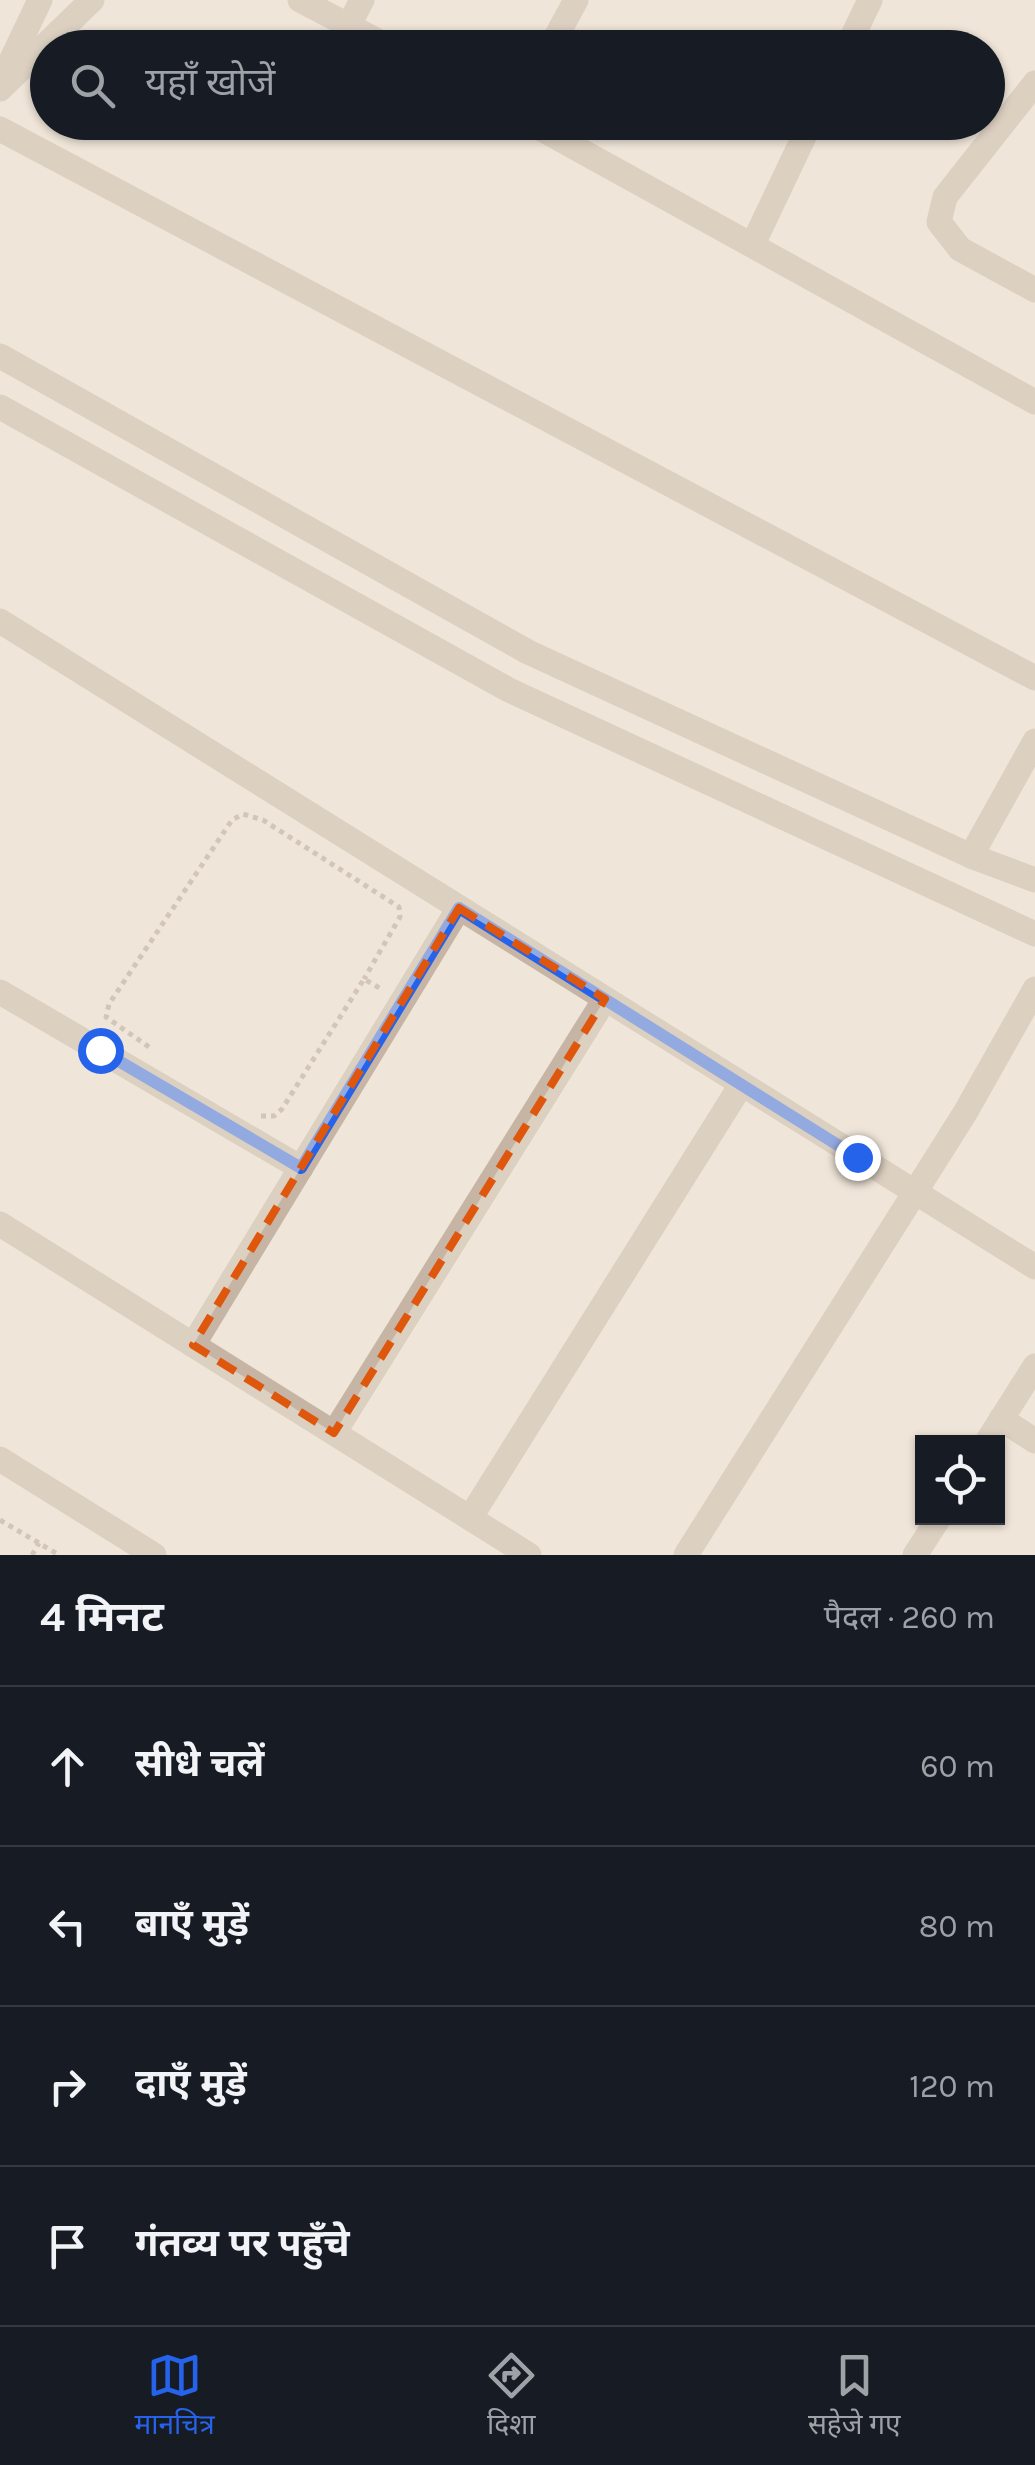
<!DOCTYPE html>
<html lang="hi">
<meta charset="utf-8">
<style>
:root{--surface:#171b24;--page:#242831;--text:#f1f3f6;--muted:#9ea1a6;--line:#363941;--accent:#2563eb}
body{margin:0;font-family:Karla,"Noto Sans Devanagari",sans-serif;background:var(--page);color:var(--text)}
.controls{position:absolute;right:30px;bottom:30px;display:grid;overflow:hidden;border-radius:0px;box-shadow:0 2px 8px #0004}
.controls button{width:90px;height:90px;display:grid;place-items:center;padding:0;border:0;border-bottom:2px solid var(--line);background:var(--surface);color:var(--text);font:50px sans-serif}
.stop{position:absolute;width:30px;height:30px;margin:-22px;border:8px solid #2563eb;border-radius:50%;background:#fff}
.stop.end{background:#2563eb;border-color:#fff;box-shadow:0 2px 10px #0008}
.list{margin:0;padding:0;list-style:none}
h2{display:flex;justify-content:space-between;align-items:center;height:130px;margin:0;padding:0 40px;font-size:42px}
h2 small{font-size:32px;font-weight:400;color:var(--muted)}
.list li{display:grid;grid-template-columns:65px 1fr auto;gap:30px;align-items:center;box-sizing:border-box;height:160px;padding:0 40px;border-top:2px solid var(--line)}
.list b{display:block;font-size:38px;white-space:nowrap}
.list em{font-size:32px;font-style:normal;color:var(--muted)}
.icon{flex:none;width:55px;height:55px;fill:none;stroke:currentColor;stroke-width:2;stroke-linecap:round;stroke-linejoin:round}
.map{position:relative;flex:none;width:1035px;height:1555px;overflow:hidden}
.search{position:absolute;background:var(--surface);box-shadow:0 2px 8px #0004;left:30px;right:30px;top:30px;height:110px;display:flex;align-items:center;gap:25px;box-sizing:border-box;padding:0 35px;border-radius:55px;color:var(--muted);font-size:38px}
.sheet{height:770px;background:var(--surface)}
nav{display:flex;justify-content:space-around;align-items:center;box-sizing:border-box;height:140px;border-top:2px solid var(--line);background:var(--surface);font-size:28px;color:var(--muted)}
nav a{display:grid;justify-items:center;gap:5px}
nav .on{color:var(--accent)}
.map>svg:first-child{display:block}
</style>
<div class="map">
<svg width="1035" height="1555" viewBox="0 0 1035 1555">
<rect width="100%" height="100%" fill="#efe5d8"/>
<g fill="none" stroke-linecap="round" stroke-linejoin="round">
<g stroke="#b29f90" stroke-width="5" stroke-dasharray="5 5" stroke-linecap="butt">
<path d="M149,1047L106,1017L109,1004L232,820L243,814L263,820L399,907L400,917L364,979"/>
<path d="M261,1116H274L282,1109L364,979L383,990"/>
<path d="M0,1520L59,1555"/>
<path d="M32,1555L39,1543"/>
</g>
<g stroke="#c6b5a5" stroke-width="25">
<path d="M300,0L391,48"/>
<path d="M349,25L362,0"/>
<path d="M550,48L576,0"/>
<path d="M847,48L870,0"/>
<path d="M2,80L40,0"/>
<path d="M1035,83L945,197L939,222L960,249L1035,290"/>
<path d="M0,89L92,0"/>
<path d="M529,122L1035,402"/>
<path d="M0,129L1035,678"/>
<path d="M753,244L811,122"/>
<path d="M0,356L528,652L971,856L1035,880"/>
<path d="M0,407L509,690L1035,934"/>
<path d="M0,621L1035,1267"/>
<path d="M971,856L1035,741"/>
<path d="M0,992L301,1168"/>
<path d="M0,1224L529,1555"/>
<path d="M193,1345L459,908"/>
<path d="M1001,1419L1035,1441"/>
<path d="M334,1433L605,999"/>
<path d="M987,1442L1035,1366"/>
<path d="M0,1459L154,1555"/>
<path d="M470,1518L741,1085"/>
<path d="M686,1555L965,1113L1035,989"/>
<path d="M915,1555L939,1518"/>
</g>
</g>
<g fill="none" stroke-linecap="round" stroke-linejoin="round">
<path stroke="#2563eb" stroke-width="12" d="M100,1050L301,1168L459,908L857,1157"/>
</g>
<path d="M0 0H1035V1555H0ZM459,908L605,999L334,1433L193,1345Z" fill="#efe5d8" fill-opacity=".55" fill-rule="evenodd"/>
<path fill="none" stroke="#df570d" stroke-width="8" stroke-dasharray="20 12" stroke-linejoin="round" d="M459,908L605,999L334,1433L193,1345Z"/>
</svg>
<div class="controls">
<button><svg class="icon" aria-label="locate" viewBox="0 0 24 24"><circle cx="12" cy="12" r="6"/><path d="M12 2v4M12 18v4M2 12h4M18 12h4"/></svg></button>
</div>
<div class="stop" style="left:100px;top:1050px"></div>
<div class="stop end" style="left:857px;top:1157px"></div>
<div class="search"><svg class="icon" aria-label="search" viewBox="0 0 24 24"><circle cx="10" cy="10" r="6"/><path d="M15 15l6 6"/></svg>यहाँ खोजें</div>
</div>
<section class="sheet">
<h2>4 मिनट<small>पैदल · 260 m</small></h2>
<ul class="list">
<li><svg class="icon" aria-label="ahead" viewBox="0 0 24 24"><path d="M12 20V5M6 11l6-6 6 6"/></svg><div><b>सीधे चलें</b></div><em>60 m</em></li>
<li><svg class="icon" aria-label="left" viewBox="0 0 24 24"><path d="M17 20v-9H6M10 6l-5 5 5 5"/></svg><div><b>बाएँ मुड़ें</b></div><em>80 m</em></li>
<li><svg class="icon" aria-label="right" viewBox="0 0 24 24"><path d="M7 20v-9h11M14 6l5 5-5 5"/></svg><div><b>दाएँ मुड़ें</b></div><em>120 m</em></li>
<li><svg class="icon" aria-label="arrive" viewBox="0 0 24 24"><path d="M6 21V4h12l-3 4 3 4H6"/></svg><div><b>गंतव्य पर पहुँचे</b></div></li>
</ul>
</section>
<nav>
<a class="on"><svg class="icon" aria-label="map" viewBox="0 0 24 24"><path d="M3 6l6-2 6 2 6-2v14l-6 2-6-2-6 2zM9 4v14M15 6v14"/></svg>मानचित्र</a>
<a><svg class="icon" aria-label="directions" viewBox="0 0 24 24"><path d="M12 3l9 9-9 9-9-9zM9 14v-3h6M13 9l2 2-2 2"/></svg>दिशा</a>
<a><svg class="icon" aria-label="saved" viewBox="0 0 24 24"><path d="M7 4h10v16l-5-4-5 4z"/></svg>सहेजे गए</a>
</nav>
